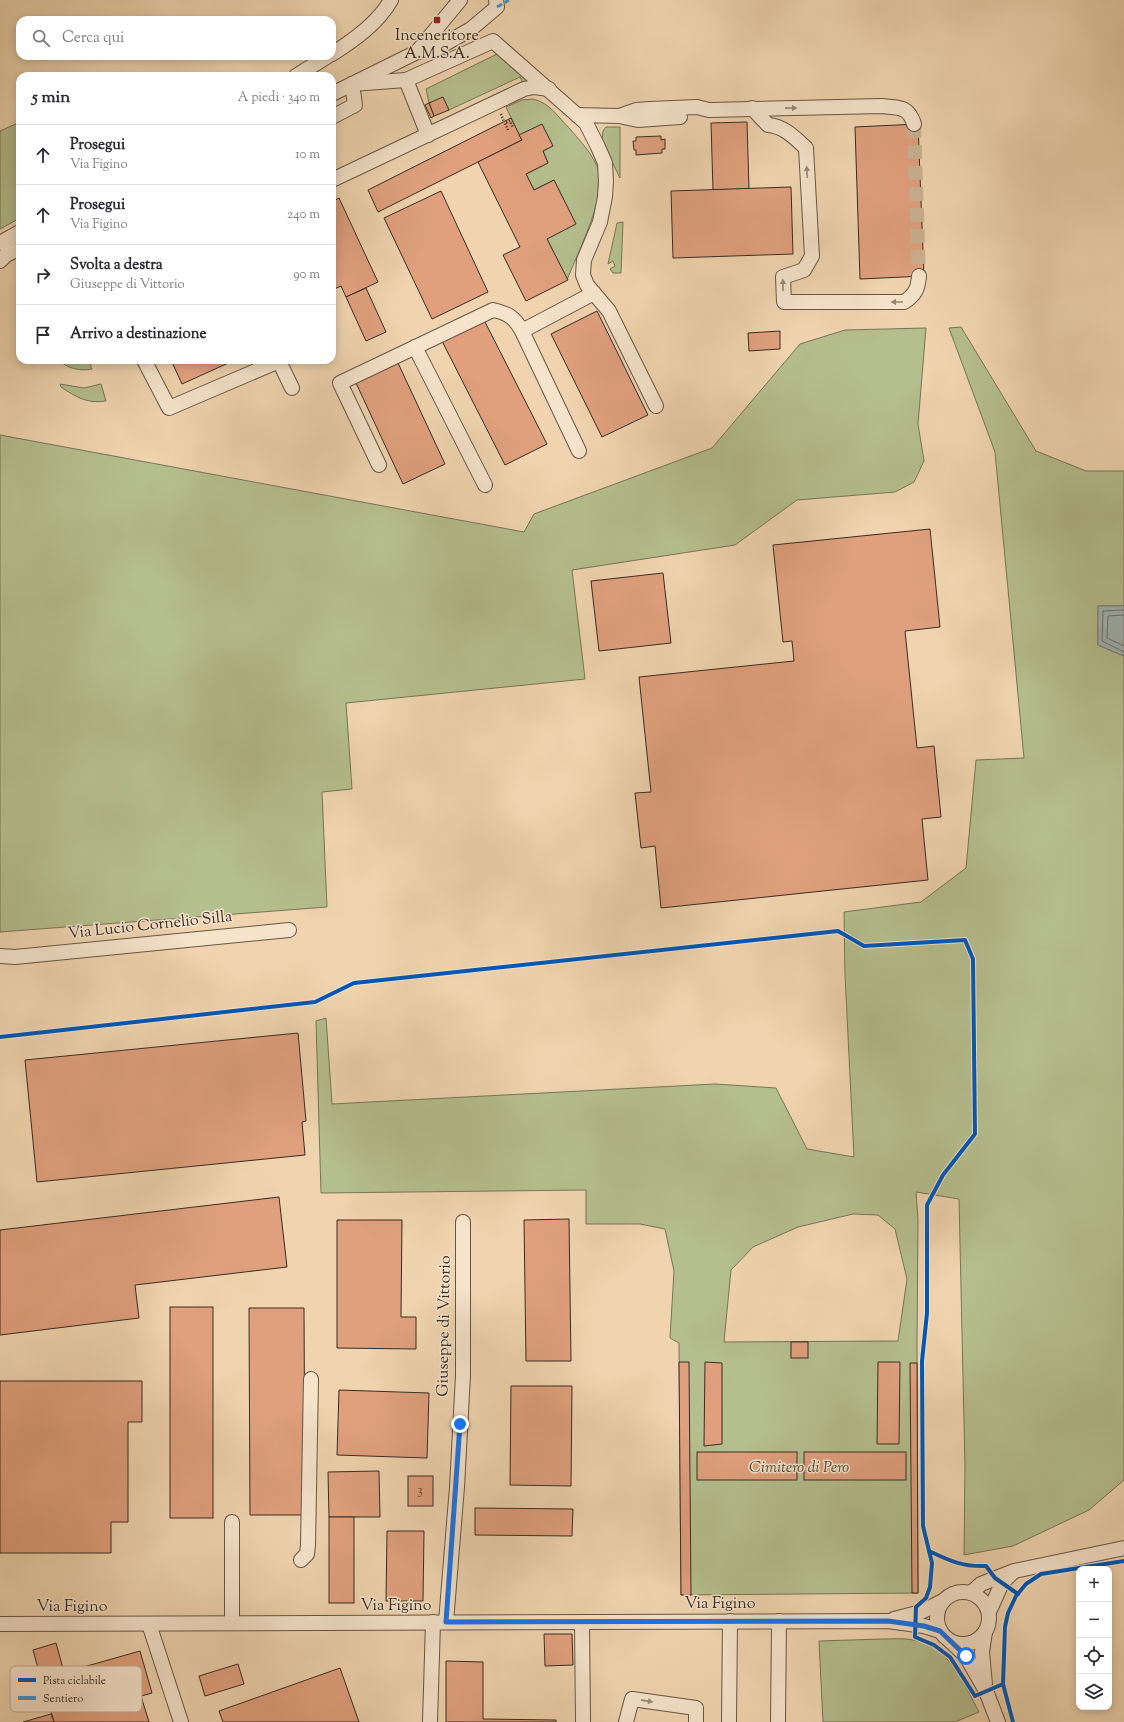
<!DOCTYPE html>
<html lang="it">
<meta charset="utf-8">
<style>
:root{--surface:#fff;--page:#f2f2f3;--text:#2b2b33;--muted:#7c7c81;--line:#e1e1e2}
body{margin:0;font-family:"Sorts Mill Goudy",serif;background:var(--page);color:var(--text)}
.controls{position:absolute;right:12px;bottom:12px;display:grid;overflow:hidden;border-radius:8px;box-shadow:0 2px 10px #0003}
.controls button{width:36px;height:36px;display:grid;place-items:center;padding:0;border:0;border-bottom:1px solid var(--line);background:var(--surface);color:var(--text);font:20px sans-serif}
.stop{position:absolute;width:12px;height:12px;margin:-9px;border:3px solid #1a73e8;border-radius:50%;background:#fff}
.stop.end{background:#1a73e8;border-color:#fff;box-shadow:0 1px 4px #0008}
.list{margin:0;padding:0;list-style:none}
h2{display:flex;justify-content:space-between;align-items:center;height:52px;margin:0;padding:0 16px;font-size:17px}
h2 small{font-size:13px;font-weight:400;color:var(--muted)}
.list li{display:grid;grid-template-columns:26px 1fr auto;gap:12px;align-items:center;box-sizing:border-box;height:60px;padding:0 16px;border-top:1px solid var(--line)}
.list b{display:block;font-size:15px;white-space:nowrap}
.list p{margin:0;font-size:13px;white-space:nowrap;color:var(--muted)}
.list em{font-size:13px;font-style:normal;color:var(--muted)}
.icon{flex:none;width:22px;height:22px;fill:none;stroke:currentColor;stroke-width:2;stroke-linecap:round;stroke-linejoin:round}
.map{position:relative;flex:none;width:1124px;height:1722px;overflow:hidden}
.search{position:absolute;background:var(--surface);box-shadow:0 2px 10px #0003;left:16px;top:16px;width:320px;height:44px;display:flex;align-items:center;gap:10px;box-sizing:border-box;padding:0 14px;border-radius:12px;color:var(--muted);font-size:15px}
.panel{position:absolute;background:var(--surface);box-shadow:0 2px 10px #0003;left:16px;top:72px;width:320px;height:292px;border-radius:12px}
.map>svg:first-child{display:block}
</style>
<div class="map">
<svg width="1124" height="1722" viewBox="0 0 1124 1722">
<rect width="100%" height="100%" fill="#efd4af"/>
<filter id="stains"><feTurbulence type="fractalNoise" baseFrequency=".005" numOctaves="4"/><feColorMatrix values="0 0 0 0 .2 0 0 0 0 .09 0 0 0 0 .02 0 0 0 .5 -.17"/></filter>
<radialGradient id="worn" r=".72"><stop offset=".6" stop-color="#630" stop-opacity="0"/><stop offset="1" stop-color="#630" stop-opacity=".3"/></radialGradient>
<g fill="#b5be8e" stroke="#767558" fill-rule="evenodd">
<path d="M497,54L530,80L523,83L520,77L449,110L429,103L426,89Z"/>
<path d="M533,99C550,103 558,117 570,129C581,142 594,155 599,172C606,198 577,254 567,280L547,239L554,180L534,190L526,174L548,163L543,151L552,146L519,135L506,107L522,100Z"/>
<path d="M20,122V218L0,229V131Z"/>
<path d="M606,127H620V178L602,141L603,131Z"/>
<path d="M623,222L621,273H613L610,269L615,266L613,261L608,264L617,223Z"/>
<path d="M961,327L1036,451L1086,471H1124V606H1098V645L1124,656V1480L1089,1510L1013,1546L964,1555L965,1467L959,1199L916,1192L918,1219L917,1341L918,1593L681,1595L679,1343L670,1338L674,1271L665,1229L640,1224H586V1190L321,1193L316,1021L326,1018L332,1104L715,1084L776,1088L807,1149L854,1157L845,975L844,912L921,902L966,868L976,760L1024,758L995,452L949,328ZM853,1214L878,1215L895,1229L907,1279L898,1341L724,1342L731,1270L753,1247L798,1227Z"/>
<path d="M926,328L918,424L924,461L914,482L895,492L797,500L735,545L572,570L585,679L346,703L352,789L322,792L327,907L0,932V435L524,532L534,514L712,448L800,344L845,330Z"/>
<path d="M59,360H88L92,369C81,371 67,369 59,360Z"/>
<path d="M60,384L84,388L101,384L106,401C87,404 76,397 61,387Z"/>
<path d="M883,1639C893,1639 904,1638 913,1640C949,1645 964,1684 979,1712L955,1722H823L819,1641Z"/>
</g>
<path fill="#9fb5b6" stroke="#767e7b" d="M1098,606H1124V656L1098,645Z"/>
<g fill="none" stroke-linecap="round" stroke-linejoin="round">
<g stroke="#6c706c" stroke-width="1">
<path d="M1124,610L1103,611L1102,641L1124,652"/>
<path d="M1124,615L1108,616L1107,638L1124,646"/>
</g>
</g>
<g fill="#e0a07e" stroke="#382c23">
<path d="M443,97L449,110L434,116L429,103Z"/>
<path d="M429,103L434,116L431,118L425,105Z"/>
<path d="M511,118L522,140L378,212L368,190Z"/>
<path d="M747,122L749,189L713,190L711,123Z"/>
<path d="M542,124L553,146L543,151L548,163L526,174L534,190L554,180L576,224L547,239L568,280L526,301L503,255L520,247L478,162L522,140L519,135Z"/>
<path d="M918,124L924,276L860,279L855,127Z"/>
<path d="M661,136V140L665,139V149H662V153L636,155V150H634L633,141H636V137Z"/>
<path d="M791,187L793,254L673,258L671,191Z"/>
<path d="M441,191L488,292L432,319L384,218Z"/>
<path d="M339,198L378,282L346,297L341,286L332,290V202Z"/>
<path d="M366,288L386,332L366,341L346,297Z"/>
<path d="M597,311L648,415L602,437L551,334Z"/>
<path d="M484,320L547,444L505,465L442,341Z"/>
<path d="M780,331V349L749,351L748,333Z"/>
<path d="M171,360H235L182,384Z"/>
<path d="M398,363L445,464L403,484L356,383Z"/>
<path d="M930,529L940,627L905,631L917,748L934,746L941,817L922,819L928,880L661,908L655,846L641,848L635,793L651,792L639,677L794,661L792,641L783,642L773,545Z"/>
<path d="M663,573L671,643L599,651L591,581Z"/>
<path d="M298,1033L306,1121L302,1122L305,1155L37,1182L25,1060Z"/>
<path d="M279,1197L287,1267L135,1285L139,1318L0,1335V1230Z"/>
<path d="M569,1219L571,1361H526L524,1220Z"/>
<path d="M337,1220H402L401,1317H416V1349L337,1348Z"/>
<rect x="170" y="1307" width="43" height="211"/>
<path d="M249,1308H304L305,1515H250Z"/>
<rect x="791" y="1342" width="17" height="16"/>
<path d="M679,1362H689L691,1595H681Z"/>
<path d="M705,1362L722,1363V1444L704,1446Z"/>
<path d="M878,1362H900L899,1444H877Z"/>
<path d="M910,1363H917L918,1593H912Z"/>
<path d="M0,1381H142V1422H128V1522H111V1553H0Z"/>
<path d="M511,1386H572L571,1486L510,1485Z"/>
<path d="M339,1390L429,1393L427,1458L337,1455Z"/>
<rect x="697" y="1452" width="100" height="28"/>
<rect x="804" y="1452" width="102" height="28"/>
<path d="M379,1471L380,1517H329L328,1472Z"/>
<rect x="408" y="1476" width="25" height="30"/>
<path d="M475,1508L573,1509L572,1536L475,1535Z"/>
<rect x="329" y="1517" width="25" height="86"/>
<path d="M387,1531H424L423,1601H386Z"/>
<path d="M544,1634H572L573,1665L545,1666Z"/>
<path d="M56,1643L64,1672L41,1679L33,1650Z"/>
<path d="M140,1651L152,1693L141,1696L149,1722H54L41,1679Z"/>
<path d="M446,1661L483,1662V1719L556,1720V1722H446Z"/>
<path d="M238,1664L244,1684L205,1696L199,1676Z"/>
<path d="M340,1668L359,1722H223L219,1711Z"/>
<path d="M51,1714L54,1722H23Z"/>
</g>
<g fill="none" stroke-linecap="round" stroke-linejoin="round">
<path stroke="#cab293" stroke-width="14" stroke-dasharray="14 7" stroke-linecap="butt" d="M914,124L919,276"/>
<g stroke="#665646" stroke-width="16">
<g id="minor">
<path d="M417,52L460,0"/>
<path d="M332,54C354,40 378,23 391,0"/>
<path d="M296,76L328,56"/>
<path d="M406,80L428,135"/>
<path d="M352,84L406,80L493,41L577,115L586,123L598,147L605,163L606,181L605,197L600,222L584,260L583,275L587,285L609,311L656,406"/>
<path d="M332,94L417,52L436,49L471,29L497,7L496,0"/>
<path d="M752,108L768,125C784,126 795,138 806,148L812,256L804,270L783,277L784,302H904C915,295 918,289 919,276"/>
<path d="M577,115L619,116L638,120L680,117"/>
<path d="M619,116L636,110L650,109L697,107L709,110L881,106C898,108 908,105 914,124"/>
<path d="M332,117L355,105L352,84"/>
<path d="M332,180L524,89L534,87L549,89"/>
<path d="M0,243L20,232"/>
<path d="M0,261L6,255L20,248"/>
<path d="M415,347L485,485"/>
<path d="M144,360L169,408L279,361L292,388"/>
<path d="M579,451L522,331L594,293"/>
<path d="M379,465L340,383L493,310C508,313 515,318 522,331"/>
<path d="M0,956L15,957L289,930"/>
<path d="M232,1522V1623"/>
<path d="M301,1560L307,1554L308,1545L311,1379"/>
<circle cx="963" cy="1618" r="26"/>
<path d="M971,1593L981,1584L1014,1571L1124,1548"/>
<path d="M989,1612L1002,1583L1013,1572"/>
<path d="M894,1619L921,1612L943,1601"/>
<path d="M446,1622L457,1487L463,1375V1222"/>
<path d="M582,1622L583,1722"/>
<path d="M0,1624L888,1621L924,1626L940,1631"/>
<path d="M149,1624L181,1722"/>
<path d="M950,1641L966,1656L986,1691L998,1722"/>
<path d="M985,1685L982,1652L985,1632"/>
<path d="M430,1722L433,1622"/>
<path d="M626,1722L632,1699L696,1708V1722"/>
<path d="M729,1722L730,1621"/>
<path d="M778,1722L779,1621"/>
</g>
</g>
<g stroke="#382c23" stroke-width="2.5" stroke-dasharray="1 2" stroke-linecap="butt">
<path d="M501,114L504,122"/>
<path d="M508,130L505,123L510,121L513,128"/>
<path d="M0,1037L315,1002L354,983L838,931L864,946L965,940L973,959L975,1134L943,1175L927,1205V1313L922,1361L923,1526L932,1563L927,1594"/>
</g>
<use href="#minor" stroke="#f5e3cb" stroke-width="14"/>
<path stroke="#3e96d6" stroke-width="3" stroke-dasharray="6 3" stroke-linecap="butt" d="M497,7L509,0"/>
<g stroke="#f5e3cb" stroke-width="6">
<g id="cycleway">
<path d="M0,1037L315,1002L354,983L838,931L864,946L965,940L973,959L975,1134L943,1175L927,1205V1313L922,1361L923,1526L932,1563L930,1587L926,1598L916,1607L915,1637L934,1645L950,1657L975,1696L1003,1684"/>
<path d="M929,1551C950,1561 963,1567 986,1566L995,1578L1018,1594"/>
<path d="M1013,1722L1003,1684L1005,1627L1008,1613L1016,1596L1026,1584L1041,1574L1124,1561"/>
</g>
</g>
<use href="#cycleway" stroke="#0057b8" stroke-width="4"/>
</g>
<defs><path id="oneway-solid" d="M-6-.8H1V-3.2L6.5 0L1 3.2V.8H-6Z"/></defs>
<g fill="#968877">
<use href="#oneway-solid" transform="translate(791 108) rotate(-1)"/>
<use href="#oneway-solid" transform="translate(807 172) rotate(-93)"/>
<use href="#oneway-solid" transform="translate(783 285) rotate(-91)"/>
<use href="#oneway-solid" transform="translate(897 302) rotate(180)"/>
<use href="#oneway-solid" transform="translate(647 1701) rotate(8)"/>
</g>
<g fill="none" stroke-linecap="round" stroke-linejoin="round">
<path stroke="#1a73e8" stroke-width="5" d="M460,1424L446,1622L888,1621L924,1626L940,1631L966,1656"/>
</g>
<rect fill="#8f2418" stroke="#f5e3cb" stroke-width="1.5" x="433" y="16" width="8" height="8" rx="2"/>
<g text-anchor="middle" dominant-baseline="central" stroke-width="3" stroke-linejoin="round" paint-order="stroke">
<g font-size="14" fill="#62493a">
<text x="420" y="1491">3</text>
</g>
<g font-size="16" fill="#382c23" stroke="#f5e3cb">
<text x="437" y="36">Inceneritore<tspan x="437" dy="18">A.M.S.A.</tspan></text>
</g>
<g font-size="16" fill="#382c23" stroke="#f5e3cb">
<text transform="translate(150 926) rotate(-6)">Via Lucio Cornelio Silla</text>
<text transform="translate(445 1326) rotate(-89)">Giuseppe di Vittorio</text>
<text x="720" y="1604">Via Figino</text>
<text x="396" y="1606">Via Figino</text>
<text x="72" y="1607">Via Figino</text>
</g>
<g font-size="16" font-style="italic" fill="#514938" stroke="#f5e3cb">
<text x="799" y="1468">Cimitero di Pero</text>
</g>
</g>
<rect x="10" y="1666" width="132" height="46" rx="6" fill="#f5e3cb" stroke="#bcac99" stroke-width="1"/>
<rect x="18" y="1678" width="18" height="4" fill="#0057b8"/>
<rect x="18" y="1696" width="18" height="4" fill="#3e96d6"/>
<g font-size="11" fill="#382c23">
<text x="43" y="1684">Pista ciclabile</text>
<text x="43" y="1702">Sentiero</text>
</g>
<rect width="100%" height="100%" filter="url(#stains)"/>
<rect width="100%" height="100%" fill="url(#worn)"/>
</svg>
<div class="controls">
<button>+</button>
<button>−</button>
<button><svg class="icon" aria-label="locate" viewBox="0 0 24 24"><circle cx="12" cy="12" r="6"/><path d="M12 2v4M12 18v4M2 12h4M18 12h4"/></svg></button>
<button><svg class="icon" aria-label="layers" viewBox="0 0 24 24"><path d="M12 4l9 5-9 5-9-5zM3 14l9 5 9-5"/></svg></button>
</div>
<div class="stop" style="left:966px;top:1656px"></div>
<div class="stop end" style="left:460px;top:1424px"></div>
<div class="search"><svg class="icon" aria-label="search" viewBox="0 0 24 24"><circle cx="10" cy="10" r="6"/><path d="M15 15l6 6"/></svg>Cerca qui</div>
<section class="panel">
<h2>5 min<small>A piedi · 340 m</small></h2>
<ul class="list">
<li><svg class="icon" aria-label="ahead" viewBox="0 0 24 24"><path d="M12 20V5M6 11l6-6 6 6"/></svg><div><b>Prosegui</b><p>Via Figino</p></div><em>10 m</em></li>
<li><svg class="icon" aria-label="ahead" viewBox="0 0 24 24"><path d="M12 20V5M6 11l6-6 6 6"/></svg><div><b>Prosegui</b><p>Via Figino</p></div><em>240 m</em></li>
<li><svg class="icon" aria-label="right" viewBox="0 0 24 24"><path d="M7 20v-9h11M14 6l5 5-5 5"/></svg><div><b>Svolta a destra</b><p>Giuseppe di Vittorio</p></div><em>90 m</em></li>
<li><svg class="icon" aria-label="arrive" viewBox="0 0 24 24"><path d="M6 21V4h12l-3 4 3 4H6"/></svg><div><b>Arrivo a destinazione</b></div></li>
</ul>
</section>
</div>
